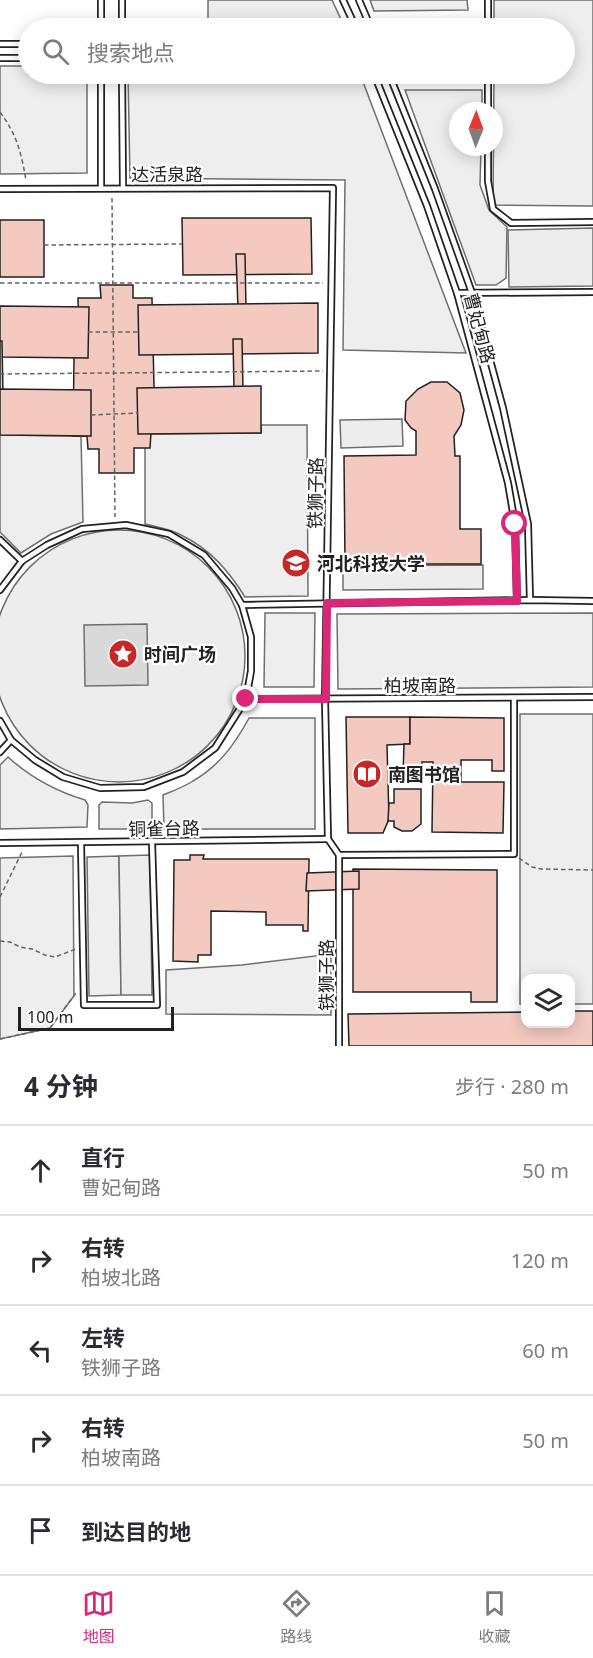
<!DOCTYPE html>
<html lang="zh">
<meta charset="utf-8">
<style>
:root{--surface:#fff;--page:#f2f2f3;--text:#2b2b33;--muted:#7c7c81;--line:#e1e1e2;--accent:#db2777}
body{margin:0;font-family:"Noto Sans","Noto Sans SC",sans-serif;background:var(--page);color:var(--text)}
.controls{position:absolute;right:18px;bottom:18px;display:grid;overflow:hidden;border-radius:12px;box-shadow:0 3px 15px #0003}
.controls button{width:54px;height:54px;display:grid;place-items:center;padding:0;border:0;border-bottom:2px solid var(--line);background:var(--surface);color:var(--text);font:30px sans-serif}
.compass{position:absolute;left:449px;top:102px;width:54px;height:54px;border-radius:50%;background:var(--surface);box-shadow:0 3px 15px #0003;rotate:1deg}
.scale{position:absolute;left:18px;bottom:15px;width:156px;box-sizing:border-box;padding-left:6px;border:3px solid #222;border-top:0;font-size:16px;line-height:21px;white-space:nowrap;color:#222;-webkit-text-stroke:4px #fff;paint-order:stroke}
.stop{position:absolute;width:18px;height:18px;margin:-14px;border:4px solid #db2777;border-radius:50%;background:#fff}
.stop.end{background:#db2777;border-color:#fff;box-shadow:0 2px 6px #0008}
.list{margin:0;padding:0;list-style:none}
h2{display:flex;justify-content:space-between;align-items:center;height:78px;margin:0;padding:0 24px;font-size:26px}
h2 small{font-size:20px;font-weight:400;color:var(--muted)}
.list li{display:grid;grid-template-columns:39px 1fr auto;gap:18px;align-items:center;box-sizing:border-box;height:90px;padding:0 24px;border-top:2px solid var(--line)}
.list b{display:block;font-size:22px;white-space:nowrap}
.list p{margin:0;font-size:20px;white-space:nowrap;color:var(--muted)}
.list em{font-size:20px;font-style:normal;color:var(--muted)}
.icon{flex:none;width:33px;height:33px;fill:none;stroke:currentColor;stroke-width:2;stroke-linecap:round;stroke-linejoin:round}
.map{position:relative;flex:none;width:593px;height:1046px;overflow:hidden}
.search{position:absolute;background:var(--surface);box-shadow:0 3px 15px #0003;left:18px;right:18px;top:18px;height:66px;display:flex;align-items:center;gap:15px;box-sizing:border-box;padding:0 21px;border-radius:33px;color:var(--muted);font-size:22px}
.sheet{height:528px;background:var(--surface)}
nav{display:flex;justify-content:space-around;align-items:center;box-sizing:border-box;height:84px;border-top:2px solid var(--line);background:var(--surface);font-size:16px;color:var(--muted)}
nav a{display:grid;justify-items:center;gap:3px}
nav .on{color:var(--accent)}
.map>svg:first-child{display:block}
</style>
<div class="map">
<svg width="593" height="1046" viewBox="0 0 593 1046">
<rect width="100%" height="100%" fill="#fff"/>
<g fill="#eee" stroke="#6f6f6f" stroke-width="1.5">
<path d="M208,0H332L345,28H208Z"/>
<path d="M370,0H467L468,10L374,11Z"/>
<path d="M494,0H593V206L493,205L494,74H564V28H494Z"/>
<path d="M0,66H28V74H87V173L0,174Z"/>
<path d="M128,74H360L466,353L343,350L345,180L130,178Z"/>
<path d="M405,90H482V111H458V147H481L480,185L489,210L507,227L506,278L496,285H476Z"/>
<path d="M261,425H307L308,596L245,597C228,570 210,549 181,535C171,529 157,527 145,524V448L149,434L261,433Z"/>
<path d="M0,435L81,436L83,522L51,534L21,553L0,532Z"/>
<path d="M265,613H315L314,687H264Z"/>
<path d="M593,613V687L338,689L337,614Z"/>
<path d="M520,714H593V1004H571L570,978H526L525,1004H520Z"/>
<path d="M249,718H315V829H164L163,795C173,791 184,787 193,781C219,766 235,744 249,718Z"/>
<path d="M8,757C31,778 55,791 85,800L88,805L87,827L0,829V765Z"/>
<path d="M148,800L152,803V829H99V805L102,802L132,803Z"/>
<path d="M73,856L74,996L50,1028L0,1039V858Z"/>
<path d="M119,856L121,995L89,996L87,857Z"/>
<path d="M331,954V1015L166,1014V970L242,965Z"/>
</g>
<g fill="#ededed" stroke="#6f6f6f" stroke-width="1.5">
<path d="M593,228V286L509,287L508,230Z"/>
<path d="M402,419L403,446L341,448L340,420Z"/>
<circle cx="119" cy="656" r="126"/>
<path d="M483,565V589L343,590V566Z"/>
<path d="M150,855L152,995H121L119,856Z"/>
</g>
<path fill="#d9d9d9" stroke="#6f6f6f" stroke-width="1.5" d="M147,624L148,685L85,686L84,625Z"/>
<g fill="#f3c9c0" stroke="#222" stroke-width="1.5">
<path d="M182,218H311L312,274L183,275Z"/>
<rect x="0" y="220" width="44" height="57"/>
<path d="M236,254H245L246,308H238Z"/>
<path d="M100,285H133V298H152L154,387L150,448H134V473H99V449H88L87,436H73L74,358L79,347L78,298H101Z"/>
<path d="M318,303V353L139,355L138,305Z"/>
<path d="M0,306L89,307L88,358L0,357Z"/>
<path d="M233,339H242L243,390H234Z"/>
<path d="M0,341H2L3,395H0Z"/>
<path d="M431,382H447L460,393L464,410L461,425L454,436L455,456H460V529H481V564H345L344,456L416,455V431L411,428L405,420L406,401L418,389Z"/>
<path d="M261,386V433L138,434L137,388Z"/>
<path d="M0,389L91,390V436L0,435Z"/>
<path d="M346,717H410V744L387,745L389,819L383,833H348Z"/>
<path d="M410,717L504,718V771H492V760H461V782H504L503,833L432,832L433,762H422V776L403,775L404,744H410Z"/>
<path d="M394,789H421V824L412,831H402L394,827V821H388L389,803H394Z"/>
<path d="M190,855H204L203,859H309L308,931H303V925H266V912L211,911V955H198V962L173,961L174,860H190Z"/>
<path d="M353,869L497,870V1002H471V992H353Z"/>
<path d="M359,871V889L306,891L307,873Z"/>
<path d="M570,1011H593V1046H349L348,1014L526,1012V1023H570Z"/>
</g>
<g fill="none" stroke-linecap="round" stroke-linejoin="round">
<g stroke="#222" stroke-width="8">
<g id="lane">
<path d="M122,0V28"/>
<path d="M343,0L356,28"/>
<path d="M359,0L371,28"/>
<path d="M488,0V28"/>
<path d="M101,28V0"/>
<path d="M0,44H28"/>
<path d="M0,58H28"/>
<path d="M101,74V188"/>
<path d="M122,74L123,188"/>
<path d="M374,74L427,206L457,293L508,483L515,524L517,601"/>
<path d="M389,74L435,189L472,293L503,408L528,524L530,600"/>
<path d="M488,74V111"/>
<path d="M488,147V181L493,209L511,223L593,222"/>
<path d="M0,189L333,188L325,699L328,839L339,855V1046"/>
<path d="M457,293L593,292"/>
<path d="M0,540L22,561"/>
<path d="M0,590L22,561L47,545L82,529L126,525L169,534L204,555L232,588L242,605L251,637V671L246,699L215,748L183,772L144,787L100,788L63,777L35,760L11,740L0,721"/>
<path d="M242,605L530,600L593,601"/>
<path d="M246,699L593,697"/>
<path d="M0,752L11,740"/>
<path d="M0,843L328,839"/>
<path d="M81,843L84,1005H157L152,842"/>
<path d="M339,855L514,854V699"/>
</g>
</g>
<g stroke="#646464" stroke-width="1.5" stroke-dasharray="4.5 3" stroke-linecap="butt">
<path d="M0,112C17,135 21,152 26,180"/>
<path d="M112,198L115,517"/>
<path d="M44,245L182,244"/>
<path d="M0,283H323"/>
<path d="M88,332H139"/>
<path d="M0,374L323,371"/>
<path d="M91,415L138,413"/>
<path d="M519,858L532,867L541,869L593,870"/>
<path d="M0,897L22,852"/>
<path d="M0,941L10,942L20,947L32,949L45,955L55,957L76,949"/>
<path d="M0,1039L50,1028L76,993"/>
</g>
<use href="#lane" stroke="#fff" stroke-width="4.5"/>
</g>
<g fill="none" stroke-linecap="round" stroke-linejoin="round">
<path stroke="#db2777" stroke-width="8" d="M246,699H326L327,603L517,601L515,524"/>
</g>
<defs>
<g id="university-disc" transform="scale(1.5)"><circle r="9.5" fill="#c62828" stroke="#fff"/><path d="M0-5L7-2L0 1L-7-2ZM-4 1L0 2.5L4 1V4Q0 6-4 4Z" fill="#fff"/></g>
<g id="sight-disc" transform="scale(1.5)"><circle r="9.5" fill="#c62828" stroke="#fff"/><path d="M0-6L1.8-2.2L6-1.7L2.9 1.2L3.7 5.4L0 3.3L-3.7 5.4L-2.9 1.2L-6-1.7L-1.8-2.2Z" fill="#fff"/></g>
<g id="library-disc" transform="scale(1.5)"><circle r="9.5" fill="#c62828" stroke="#fff"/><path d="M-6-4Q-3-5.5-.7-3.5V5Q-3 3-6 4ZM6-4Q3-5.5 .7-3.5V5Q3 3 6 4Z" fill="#fff"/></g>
</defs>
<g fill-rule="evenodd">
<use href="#university-disc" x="296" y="563"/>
<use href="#sight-disc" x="123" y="654"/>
<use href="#library-disc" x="367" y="774"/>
</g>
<g text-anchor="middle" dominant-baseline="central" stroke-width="4.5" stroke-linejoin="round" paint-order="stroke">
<g font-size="18" fill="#222" stroke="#fff">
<text x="167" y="174">达活泉路</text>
<text transform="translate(480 328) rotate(75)">曹妃甸路</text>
<text transform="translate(315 493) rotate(-89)">铁狮子路</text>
<text x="420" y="685">柏坡南路</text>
<text transform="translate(164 828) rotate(-1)">铜雀台路</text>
<text transform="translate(326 975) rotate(-90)">铁狮子路</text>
</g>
<g font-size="18" font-weight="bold" fill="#222" stroke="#fff" text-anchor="start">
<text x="317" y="563">河北科技大学</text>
<text x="144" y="654">时间广场</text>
<text x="388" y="774">南图书馆</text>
</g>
</g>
</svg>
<div class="controls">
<button><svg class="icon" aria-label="layers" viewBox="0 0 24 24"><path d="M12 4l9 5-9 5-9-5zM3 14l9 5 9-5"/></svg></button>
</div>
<svg class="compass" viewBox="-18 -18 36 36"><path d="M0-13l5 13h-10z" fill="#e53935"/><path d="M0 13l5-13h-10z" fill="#7c7c81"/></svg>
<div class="scale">100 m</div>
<div class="stop" style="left:515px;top:524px"></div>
<div class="stop end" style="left:246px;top:699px"></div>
<div class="search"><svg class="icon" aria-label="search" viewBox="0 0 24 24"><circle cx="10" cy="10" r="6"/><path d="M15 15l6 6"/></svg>搜索地点</div>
</div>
<section class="sheet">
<h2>4 分钟<small>步行 · 280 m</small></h2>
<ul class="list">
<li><svg class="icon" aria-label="ahead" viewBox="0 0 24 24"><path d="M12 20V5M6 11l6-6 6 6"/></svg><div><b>直行</b><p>曹妃甸路</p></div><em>50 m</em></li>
<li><svg class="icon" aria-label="right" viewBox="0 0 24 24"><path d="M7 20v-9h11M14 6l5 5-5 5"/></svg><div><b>右转</b><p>柏坡北路</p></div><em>120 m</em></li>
<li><svg class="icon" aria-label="left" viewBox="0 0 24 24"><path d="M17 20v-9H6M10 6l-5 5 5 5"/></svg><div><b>左转</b><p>铁狮子路</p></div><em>60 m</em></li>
<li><svg class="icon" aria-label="right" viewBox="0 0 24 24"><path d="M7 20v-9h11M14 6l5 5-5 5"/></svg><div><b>右转</b><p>柏坡南路</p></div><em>50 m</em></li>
<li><svg class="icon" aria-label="arrive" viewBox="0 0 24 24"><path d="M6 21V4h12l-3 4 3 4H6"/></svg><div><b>到达目的地</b></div></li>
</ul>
</section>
<nav>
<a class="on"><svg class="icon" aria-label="map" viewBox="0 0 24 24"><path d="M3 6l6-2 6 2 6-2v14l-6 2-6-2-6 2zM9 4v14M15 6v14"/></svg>地图</a>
<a><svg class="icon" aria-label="directions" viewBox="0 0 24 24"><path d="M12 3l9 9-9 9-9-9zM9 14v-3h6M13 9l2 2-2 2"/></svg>路线</a>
<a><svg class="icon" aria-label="saved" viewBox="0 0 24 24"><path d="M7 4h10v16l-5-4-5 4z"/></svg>收藏</a>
</nav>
